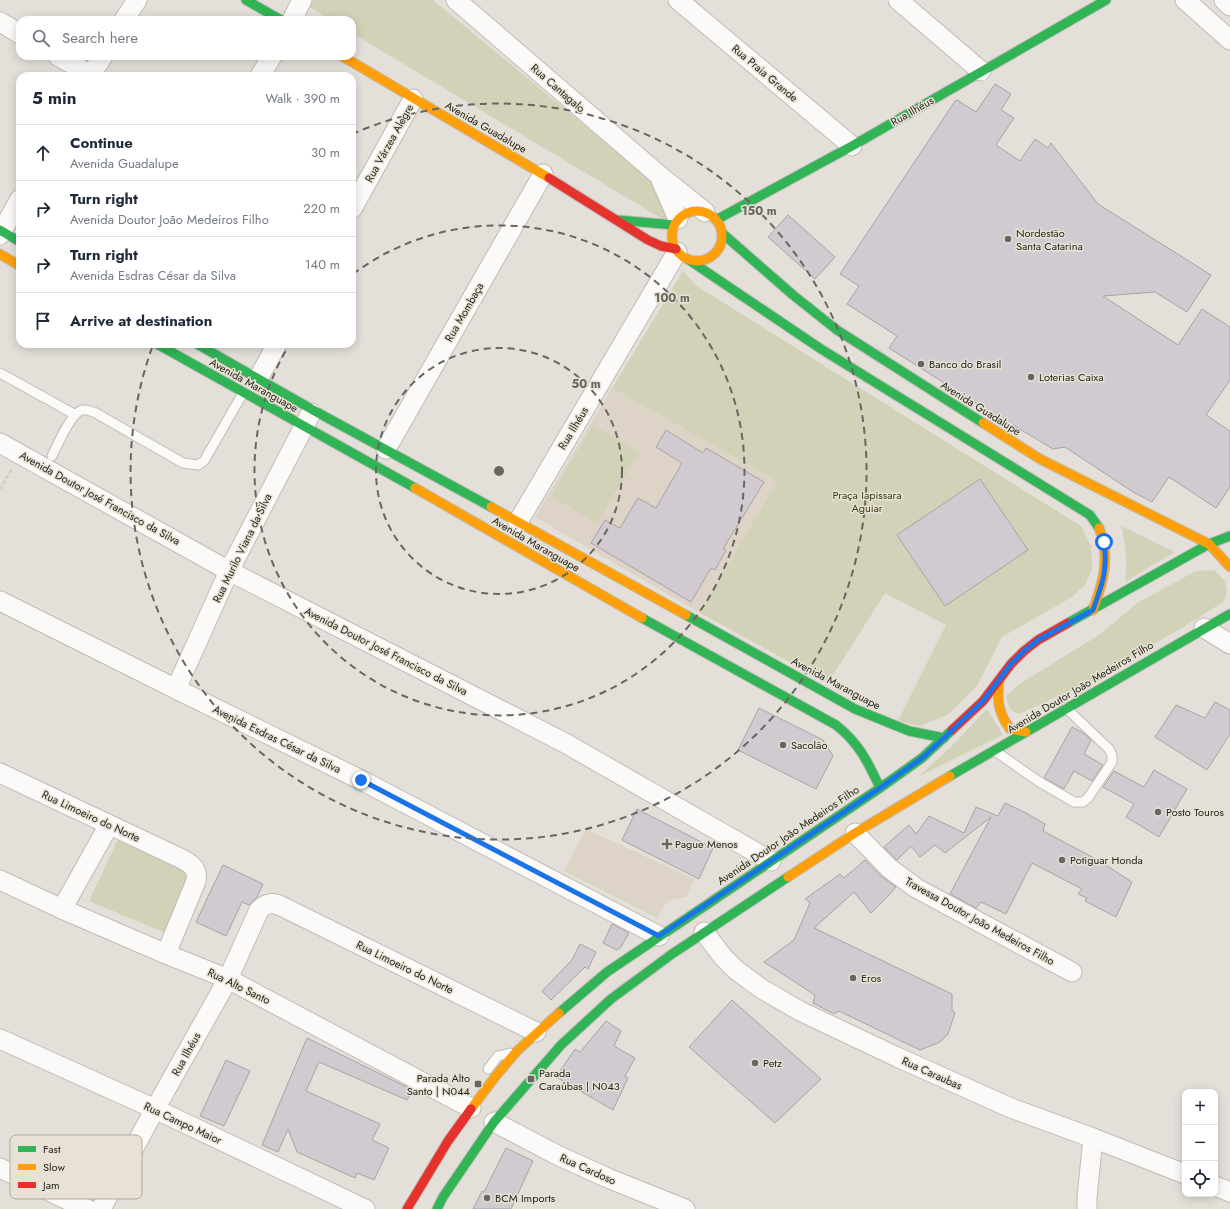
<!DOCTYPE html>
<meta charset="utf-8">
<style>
:root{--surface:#fff;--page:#f2f2f3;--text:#1f2937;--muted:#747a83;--line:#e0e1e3}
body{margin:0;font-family:Jost,sans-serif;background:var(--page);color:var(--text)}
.controls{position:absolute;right:12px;bottom:12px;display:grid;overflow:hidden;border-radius:8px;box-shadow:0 2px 10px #0003}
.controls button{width:36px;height:36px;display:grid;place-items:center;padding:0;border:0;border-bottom:1px solid var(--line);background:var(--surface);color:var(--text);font:20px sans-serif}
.stop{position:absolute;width:12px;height:12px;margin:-9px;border:3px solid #1a73e8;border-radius:50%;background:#fff}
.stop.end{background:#1a73e8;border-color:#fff;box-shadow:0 1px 4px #0008}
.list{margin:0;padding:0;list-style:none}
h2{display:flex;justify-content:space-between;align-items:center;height:52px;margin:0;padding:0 16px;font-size:17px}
h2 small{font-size:13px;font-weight:400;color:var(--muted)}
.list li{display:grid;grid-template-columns:26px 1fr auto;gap:12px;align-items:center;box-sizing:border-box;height:56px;padding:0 16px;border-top:1px solid var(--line)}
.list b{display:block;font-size:15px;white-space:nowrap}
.list p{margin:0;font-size:13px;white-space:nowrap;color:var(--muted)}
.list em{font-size:13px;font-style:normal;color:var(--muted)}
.icon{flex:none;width:22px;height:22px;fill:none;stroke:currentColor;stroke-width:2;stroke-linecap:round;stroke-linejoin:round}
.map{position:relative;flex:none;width:1230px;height:1209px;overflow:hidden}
.search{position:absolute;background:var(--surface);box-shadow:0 2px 10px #0003;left:16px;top:16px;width:340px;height:44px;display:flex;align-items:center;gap:10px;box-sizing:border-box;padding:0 14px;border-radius:12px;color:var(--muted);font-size:15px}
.panel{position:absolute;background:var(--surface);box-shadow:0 2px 10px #0003;left:16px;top:72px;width:340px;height:276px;border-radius:12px}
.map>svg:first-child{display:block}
</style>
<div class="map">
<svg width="1230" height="1209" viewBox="0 0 1230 1209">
<rect width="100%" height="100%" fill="#e4e0d9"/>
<g fill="#ddd3c6">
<path d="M612,388L777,481L700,613L535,517Z"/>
<path d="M586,829L694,879L686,897L667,901L657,918L564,871Z"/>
</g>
<g fill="#d2d2b9">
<path d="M298,0H433L659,187L669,223L352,33V20H331Z"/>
<path d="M683,271L697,286L1081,526L1091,546L1092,569L1085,585L1072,597L1002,637L977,686L949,714L921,726L898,721L946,625L885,593L828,683L700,613L777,481L612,388Z"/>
<path d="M593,425L639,452L597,523L551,496Z"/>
<path d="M1121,526L1175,552L1125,582C1127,561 1126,546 1121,526Z"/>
<path d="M1214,570L1225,581L1227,592L1223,602L1193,621L1090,682L1019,714C1009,711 1008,705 1006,696L1019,684L1099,635L1137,603L1196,571Z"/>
<path d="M987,709L1003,735L919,776L951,747Z"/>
<path d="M118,839L193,875L168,934L89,901Z"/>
</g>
<g fill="#d1cbd1" stroke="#a6a4a3">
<path d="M995,84L1011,94L1001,110L1014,118L996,145L1020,161L1035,139L1048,148L1051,143L1098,204L1211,275L1187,312L1155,292L1103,296L1178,345L1202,309L1230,327V380L1206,415L1230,431V487L1216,508L1169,477L1152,502L1133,492L1065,447L1053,449L1013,425L1012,426L889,348L897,336L847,304L859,286L840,274L955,101L957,100L976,112Z"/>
<path d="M788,215L835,257L815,279L768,237Z"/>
<path d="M666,430L703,453L706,448L764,482L723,549L726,550L715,570L711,568L691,602L591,543L605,520L620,528L638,498L656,508L682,463L656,447Z"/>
<path d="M980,479L1028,550L945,606L897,535Z"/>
<path d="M1215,702L1230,710V734L1207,770L1155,737L1176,705L1205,718Z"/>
<path d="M759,708L823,740L833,756L816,789L738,750Z"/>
<path d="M1072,727L1085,734L1091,740L1084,754L1103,765L1092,781L1074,771L1064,789L1044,778Z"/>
<path d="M1154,770L1187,789L1159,837L1126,817L1134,804L1103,787L1114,771L1144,787Z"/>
<path d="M1005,803L1024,812L1045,824L1043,831L1098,860L1132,882L1116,917L1085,901L1087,898L1078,894L1082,889L1032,863L1006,914L981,902L976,908L950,894L991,817L945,853L935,845L920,857L911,846L897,860L884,847L909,825L916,834L929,816L964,833L976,807L998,816Z"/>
<path d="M637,809L713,848L699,879L622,840Z"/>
<path d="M865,860L882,877L896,887L889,895L871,913L854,892L814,928L952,994V1010L955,1013L948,1034L940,1042L920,1050L839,1011L834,1014L813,1003L815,995L764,962L794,940L810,903L805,899L840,874L844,878Z"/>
<path d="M223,865L263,884L257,897L249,905L242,902L226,936L196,922Z"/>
<path d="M612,924L629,933L621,947L617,950L603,943Z"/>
<path d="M580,944L596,952L588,969L585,967L551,1000L542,991L572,960Z"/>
<path d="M732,1000L821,1079L775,1123L689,1047Z"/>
<path d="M606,1021L621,1031L614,1046L635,1058L625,1076L628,1078L613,1110L556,1077L575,1049L580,1052Z"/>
<path d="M307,1038L413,1090L407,1100L319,1062L306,1091L380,1124L372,1140L389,1148L374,1180L357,1173L355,1178L297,1152L288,1129L278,1152L262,1145Z"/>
<path d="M226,1060L250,1071L224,1126L200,1116Z"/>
<path d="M506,1148L533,1161L511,1209H473L482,1191L484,1192Z"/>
</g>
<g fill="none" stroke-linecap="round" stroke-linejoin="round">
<g stroke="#bebcb6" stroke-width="11">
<g id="lane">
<path d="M0,373L74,414"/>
<path d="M52,456C57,446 71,413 82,410C86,409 90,411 94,412L183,463L198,465L204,461L243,393"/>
<path d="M995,751L1038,781L1074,802H1083L1088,798L1112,762V755L1109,749L1066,708"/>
<path d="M488,1069L498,1056L510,1053"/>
</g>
</g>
<g stroke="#bebcb6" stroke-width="21">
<g id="street">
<path d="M456,0L660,176L705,212"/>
<path d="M678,0L852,146"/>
<path d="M898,0L981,71"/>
<path d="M1185,0L1230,40"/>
<path d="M1224,0L1230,6"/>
<path d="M124,20L137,0"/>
<path d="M292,20L302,0"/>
<path d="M0,22L20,34"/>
<path d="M58,56L91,75"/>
<path d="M90,76L103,56"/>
<path d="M260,76L272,56"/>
<path d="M661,180L678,219"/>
<path d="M352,209L413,99"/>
<path d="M0,235L20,199"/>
<path d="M258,379L277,344"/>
<path d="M0,443L229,571L565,743L771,861"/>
<path d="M386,449L543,174"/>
<path d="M518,522L677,252"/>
<path d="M0,601L176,689L361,780L659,936"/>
<path d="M1204,628L1230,644"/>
<path d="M176,689L229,571L311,413"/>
<path d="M0,773L182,859C192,865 198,868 196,881L166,954"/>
<path d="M855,833L889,868L916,888L1072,972"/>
<path d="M0,880L62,909L166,954L228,979L471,1108"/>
<path d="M62,909L109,825"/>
<path d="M704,932L723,957L736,970L762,989L800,1011L897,1057L1011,1108L1093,1138L1185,1174"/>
<path d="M0,1039L155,1109L365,1209"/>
<path d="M494,1122L559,1156L610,1179L685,1209"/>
<path d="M0,1168L87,1209"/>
<path d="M1215,1186L1230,1192"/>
<path d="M101,1209L155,1109L228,979L259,910C265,904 271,902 279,905L536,1032"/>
<path d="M1087,1209V1197L1093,1138"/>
</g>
</g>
<g stroke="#bebcb6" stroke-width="11">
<g id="fast">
<path d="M246,0L281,20"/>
<path d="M618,220L674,225"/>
<path d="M716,220L852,146L1106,0"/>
<path d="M0,230L20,242"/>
<path d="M722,233L793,295L837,330L983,423"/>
<path d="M689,260L821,349L1090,515L1099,528"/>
<path d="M157,344L415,488"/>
<path d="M197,344L313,410L491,507"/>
<path d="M686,615L855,709L909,731L944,738"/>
<path d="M642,618L836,725C859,743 868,762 880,788"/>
<path d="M1068,623L1209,544L1230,536"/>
<path d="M950,776L1230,614"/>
<path d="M559,1013L607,972L880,788L922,758L952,730"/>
<path d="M437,1209L443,1197L494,1122L561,1045L611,999L672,954L788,877"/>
</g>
</g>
<g stroke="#bebcb6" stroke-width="11">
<g id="slow">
<path d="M342,56L549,178"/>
<circle cx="697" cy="236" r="25"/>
<path d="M0,254L20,266"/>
<path d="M983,423L1040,459L1209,544"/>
<path d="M415,488L642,618"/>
<path d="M491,507L686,615"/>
<path d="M1209,544L1230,567"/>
<path d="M1093,610C1103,583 1111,556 1099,528"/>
<path d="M999,680C997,701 998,712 1010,729L1026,732"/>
<path d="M788,877L855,833L950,776"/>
<path d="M471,1109L495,1077L517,1051L559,1013"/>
</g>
</g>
<g stroke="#bebcb6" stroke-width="11">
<g id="jam">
<path d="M549,178L648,240L661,246L676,249"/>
<path d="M952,730L983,701L1011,664L1024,651L1038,640L1068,623"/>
<path d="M407,1209L448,1141L471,1109"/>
</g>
</g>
<path stroke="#cfcecc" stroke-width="2.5" stroke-dasharray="4 2" stroke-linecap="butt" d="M0,489L12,469"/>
<use href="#lane" stroke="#fbfaf9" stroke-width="9"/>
<use href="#street" stroke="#fbfaf9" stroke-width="19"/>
<use href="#fast" stroke="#30b455" stroke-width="9"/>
<use href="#slow" stroke="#ff9f0a" stroke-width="9"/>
<use href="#jam" stroke="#e5322d" stroke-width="9"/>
</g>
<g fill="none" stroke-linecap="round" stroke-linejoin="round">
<path stroke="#1a73e8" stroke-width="5" d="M361,780L659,936L880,788L922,758L944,738L983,701L1011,664L1024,651L1038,640L1093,610C1102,585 1108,570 1104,542"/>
</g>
<g fill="none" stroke="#686660" stroke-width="2" stroke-dasharray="7 5">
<circle cx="499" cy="471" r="123"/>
<path d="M353 274A245 245 0 1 1 289 345"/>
<path d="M352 134A368 368 0 1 1 153 345"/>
</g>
<g fill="#686660" stroke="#e8e2d4" stroke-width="1.5">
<circle cx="1008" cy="239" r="4"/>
<circle cx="921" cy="364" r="4"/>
<circle cx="1031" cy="377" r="4"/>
<circle cx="783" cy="745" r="4"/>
<circle cx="1158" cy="812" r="4"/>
<path d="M665 838h4v4h4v4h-4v4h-4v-4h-4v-4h4z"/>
<circle cx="1062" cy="860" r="4"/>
<circle cx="853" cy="978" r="4"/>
<circle cx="755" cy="1063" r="4"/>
<rect x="527" y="1075" width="8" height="8" rx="2"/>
<rect x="474" y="1080" width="8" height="8" rx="2"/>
<circle cx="487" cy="1198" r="4"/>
</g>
<g text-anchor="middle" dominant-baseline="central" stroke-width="3" stroke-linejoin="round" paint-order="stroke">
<g font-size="11" fill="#26241f" stroke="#e8e2d4">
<text transform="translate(765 73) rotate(40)">Rua Praia Grande</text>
<text transform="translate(558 88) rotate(41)">Rua Cantagalo</text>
<text transform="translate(912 111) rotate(-30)">Rua Ilhéus</text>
<text transform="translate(486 127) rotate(30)">Avenida Guadalupe</text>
<text transform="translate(389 143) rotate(-61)">Rua Várzea Alegre</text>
<text transform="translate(464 312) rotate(-60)">Rua Mombaça</text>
<text transform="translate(254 385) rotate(29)">Avenida Maranguape</text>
<text transform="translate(981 408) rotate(32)">Avenida Guadalupe</text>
<text transform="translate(573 428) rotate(-59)">Rua Ilhéus</text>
<text transform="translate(100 498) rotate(29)">Avenida Doutor José Francisco da Silva</text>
<text transform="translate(536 544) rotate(30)">Avenida Maranguape</text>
<text transform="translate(242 548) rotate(-64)">Rua Murilo Viana da Silva</text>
<text transform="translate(386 651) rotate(27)">Avenida Doutor José Francisco da Silva</text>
<text transform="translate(836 683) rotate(28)">Avenida Maranguape</text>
<text transform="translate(1080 687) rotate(-31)">Avenida Doutor João Medeiros Filho</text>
<text transform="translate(277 739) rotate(26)">Avenida Esdras César da Silva</text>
<text transform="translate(91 816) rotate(25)">Rua Limoeiro do Norte</text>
<text transform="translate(788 835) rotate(-34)">Avenida Doutor João Medeiros Filho</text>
<text transform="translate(980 921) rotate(29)">Travessa Doutor João Medeiros Filho</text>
<text transform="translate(405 967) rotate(26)">Rua Limoeiro do Norte</text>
<text transform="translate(239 986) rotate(26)">Rua Alto Santo</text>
<text transform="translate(186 1054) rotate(-61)">Rua Ilhéus</text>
<text transform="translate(932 1073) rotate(24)">Rua Caraubas</text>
<text transform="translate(183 1123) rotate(25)">Rua Campo Maior</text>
<text transform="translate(588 1169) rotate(24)">Rua Cardoso</text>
</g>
<g font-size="11" fill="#26241f" stroke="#e8e2d4" text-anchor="start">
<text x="1016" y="233">Nordestão<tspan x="1016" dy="13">Santa Catarina</tspan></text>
<text x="929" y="364">Banco do Brasil</text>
<text x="1039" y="377">Loterias Caixa</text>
<text x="791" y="745">Sacolão</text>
<text x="1166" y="812">Posto Touros</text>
<text x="675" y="844">Pague Menos</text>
<text x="1070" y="860">Potiguar Honda</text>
<text x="861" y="978">Eros</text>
<text x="763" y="1063">Petz</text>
<text x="539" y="1073">Parada<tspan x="539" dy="13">Caraúbas | N043</tspan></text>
<text x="470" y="1078" text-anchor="end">Parada Alto<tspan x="470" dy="13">Santo | N044</tspan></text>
<text x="495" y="1198">BCM Imports</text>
</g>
<g font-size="11" fill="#3a3c12" stroke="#e8e2d4">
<text x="867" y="495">Praça Iapissara<tspan x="867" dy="13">Aguiar</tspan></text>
</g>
</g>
<rect x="10" y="1135" width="132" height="64" rx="6" fill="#e8e2d4" stroke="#aea99e" stroke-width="1"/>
<rect x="18" y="1146" width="18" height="6" fill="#30b455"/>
<rect x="18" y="1164" width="18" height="6" fill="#ff9f0a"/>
<rect x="18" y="1182" width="18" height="6" fill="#e5322d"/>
<g font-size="11" fill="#26241f">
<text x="43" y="1153">Fast</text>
<text x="43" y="1171">Slow</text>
<text x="43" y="1189">Jam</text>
</g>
<circle cx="499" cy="471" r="6" fill="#686660" stroke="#e8e2d4" stroke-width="2"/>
<g font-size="12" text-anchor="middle" font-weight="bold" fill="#686660" stroke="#e8e2d4" stroke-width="3" stroke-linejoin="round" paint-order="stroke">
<text x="759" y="215">150 m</text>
<text x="672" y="302">100 m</text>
<text x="586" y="388">50 m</text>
</g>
</svg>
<div class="controls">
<button>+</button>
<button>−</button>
<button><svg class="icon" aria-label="locate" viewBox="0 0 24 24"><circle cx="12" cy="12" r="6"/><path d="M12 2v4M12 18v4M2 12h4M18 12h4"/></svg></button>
</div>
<div class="stop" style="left:1104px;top:542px"></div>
<div class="stop end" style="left:361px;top:780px"></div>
<div class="search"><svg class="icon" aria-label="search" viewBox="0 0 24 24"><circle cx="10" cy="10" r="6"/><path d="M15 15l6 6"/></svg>Search here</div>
<section class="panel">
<h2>5 min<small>Walk · 390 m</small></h2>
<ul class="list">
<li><svg class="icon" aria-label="ahead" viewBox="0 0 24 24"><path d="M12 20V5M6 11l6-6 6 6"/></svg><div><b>Continue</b><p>Avenida Guadalupe</p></div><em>30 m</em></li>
<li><svg class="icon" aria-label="right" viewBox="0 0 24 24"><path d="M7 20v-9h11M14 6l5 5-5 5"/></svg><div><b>Turn right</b><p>Avenida Doutor João Medeiros Filho</p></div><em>220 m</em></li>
<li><svg class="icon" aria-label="right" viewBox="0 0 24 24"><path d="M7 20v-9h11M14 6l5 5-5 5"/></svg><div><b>Turn right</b><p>Avenida Esdras César da Silva</p></div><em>140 m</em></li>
<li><svg class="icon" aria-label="arrive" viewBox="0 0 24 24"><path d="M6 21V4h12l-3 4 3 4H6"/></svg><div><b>Arrive at destination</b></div></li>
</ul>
</section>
</div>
